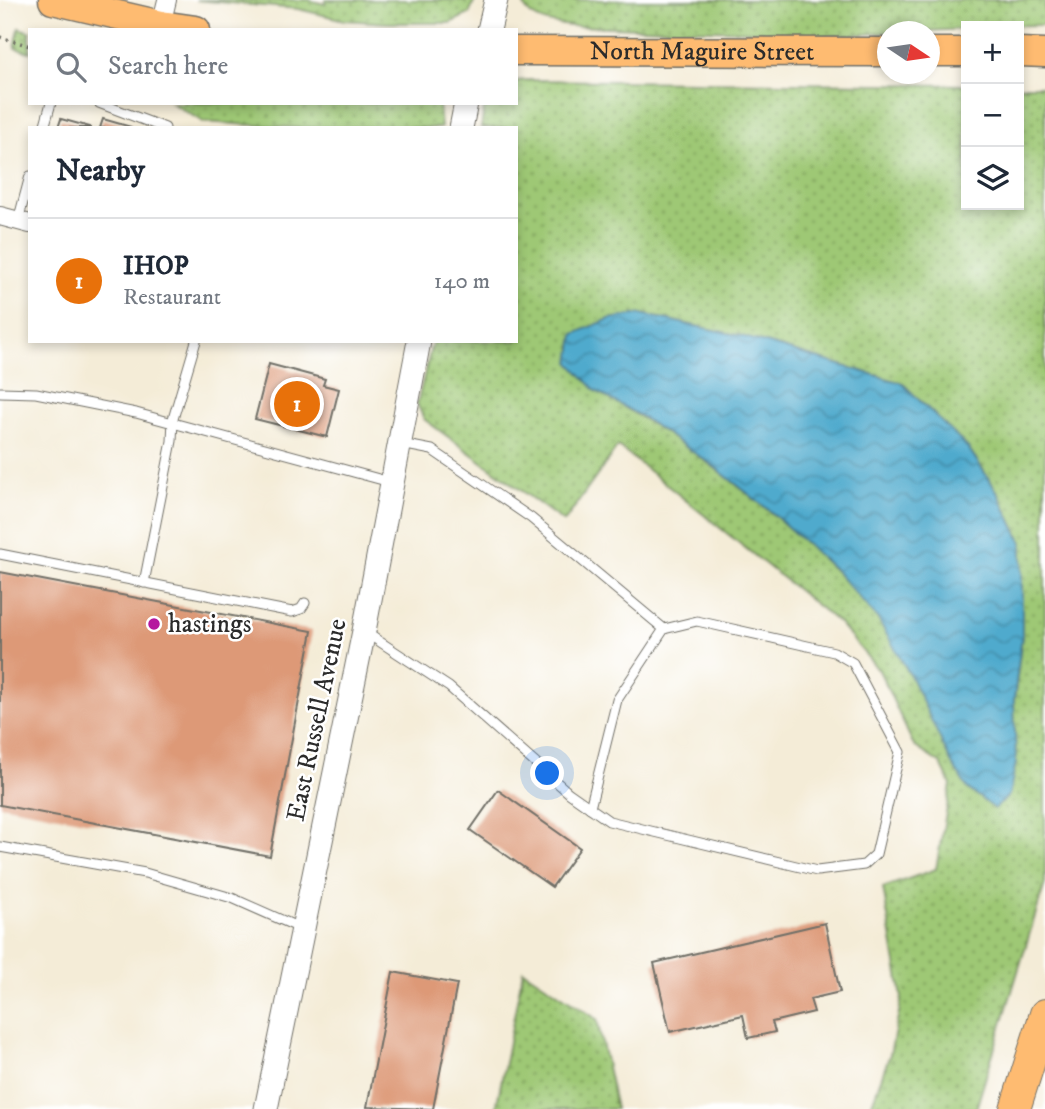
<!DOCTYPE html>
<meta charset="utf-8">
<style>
:root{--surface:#fff;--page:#f6f6f7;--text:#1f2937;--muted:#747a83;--line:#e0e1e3;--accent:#1a73e8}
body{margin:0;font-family:"IM FELL DW Pica",serif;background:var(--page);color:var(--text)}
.controls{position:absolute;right:21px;top:21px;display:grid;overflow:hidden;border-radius:0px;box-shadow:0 4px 10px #0003}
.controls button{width:63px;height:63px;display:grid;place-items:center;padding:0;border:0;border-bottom:2px solid var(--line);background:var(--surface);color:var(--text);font:35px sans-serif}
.compass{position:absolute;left:877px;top:21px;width:63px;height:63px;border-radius:50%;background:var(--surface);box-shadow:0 4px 10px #0003;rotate:103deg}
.you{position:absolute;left:548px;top:774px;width:24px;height:24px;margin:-18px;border:5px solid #fff;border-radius:50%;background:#1a73e8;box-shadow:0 0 0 10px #1a73e833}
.badge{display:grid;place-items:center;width:46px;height:46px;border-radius:50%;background:var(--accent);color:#fff;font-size:23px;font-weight:700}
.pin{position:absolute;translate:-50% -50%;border:4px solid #fff;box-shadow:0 2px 7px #0006}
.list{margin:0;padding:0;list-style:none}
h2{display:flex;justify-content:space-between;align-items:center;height:91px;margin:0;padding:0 28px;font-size:30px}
h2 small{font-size:23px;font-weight:400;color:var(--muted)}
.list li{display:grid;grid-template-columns:46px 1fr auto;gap:21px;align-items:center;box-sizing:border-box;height:126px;padding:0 28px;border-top:2px solid var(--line)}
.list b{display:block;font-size:26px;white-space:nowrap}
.list p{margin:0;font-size:23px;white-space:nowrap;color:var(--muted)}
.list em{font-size:23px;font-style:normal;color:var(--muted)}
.icon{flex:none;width:38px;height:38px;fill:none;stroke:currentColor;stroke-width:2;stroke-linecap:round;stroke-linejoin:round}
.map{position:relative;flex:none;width:1045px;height:1109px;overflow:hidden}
.search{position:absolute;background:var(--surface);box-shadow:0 4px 10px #0003;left:28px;top:28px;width:490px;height:77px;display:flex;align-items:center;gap:18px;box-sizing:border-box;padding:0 24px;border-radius:0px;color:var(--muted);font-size:26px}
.panel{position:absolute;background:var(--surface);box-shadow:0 4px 10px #0003;left:28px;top:126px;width:490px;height:217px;border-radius:0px}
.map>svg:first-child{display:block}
</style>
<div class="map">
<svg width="1045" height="1109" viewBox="0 0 1045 1109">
<defs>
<pattern id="grass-dots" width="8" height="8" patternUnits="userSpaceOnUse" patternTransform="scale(1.75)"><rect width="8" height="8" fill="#9ec874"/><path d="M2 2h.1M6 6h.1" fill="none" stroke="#81a35f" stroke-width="1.8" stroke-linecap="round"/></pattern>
<pattern id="water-waves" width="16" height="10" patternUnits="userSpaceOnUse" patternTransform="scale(1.75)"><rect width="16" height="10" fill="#4faacd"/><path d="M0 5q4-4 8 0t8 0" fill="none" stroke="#428ba7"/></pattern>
</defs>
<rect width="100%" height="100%" fill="#fff"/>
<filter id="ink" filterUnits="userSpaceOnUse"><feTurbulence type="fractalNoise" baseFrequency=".0143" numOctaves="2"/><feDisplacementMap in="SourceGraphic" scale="14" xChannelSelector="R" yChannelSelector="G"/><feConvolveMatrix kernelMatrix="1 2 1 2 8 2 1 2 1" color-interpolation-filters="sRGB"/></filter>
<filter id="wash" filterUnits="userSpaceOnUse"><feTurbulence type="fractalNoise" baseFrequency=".00686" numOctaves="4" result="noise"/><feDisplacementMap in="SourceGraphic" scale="28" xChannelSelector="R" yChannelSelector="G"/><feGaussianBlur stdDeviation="1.57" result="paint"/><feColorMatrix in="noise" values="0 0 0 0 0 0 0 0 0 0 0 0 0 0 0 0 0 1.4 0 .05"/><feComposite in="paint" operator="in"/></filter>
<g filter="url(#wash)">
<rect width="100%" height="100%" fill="#f4ecd7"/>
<g fill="url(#grass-dots)" stroke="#647a50" stroke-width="2" fill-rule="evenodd">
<path d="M196,0H309L325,4L326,0H475L469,14L450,23H387L344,20L298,9Z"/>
<path d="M522,0H1045V25L966,26V29L828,36L747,31L571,26C553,24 527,21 522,0Z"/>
<path d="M19,28L30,32V52L15,48Z"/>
<path d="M529,80L966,85V205H1019V86H1045V883L976,1109H870L890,1054L902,998L883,888L936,869L951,785L941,764L914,746L880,672L840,624L618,446L564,522L424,419L417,404L433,341H516V128H481L485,103H516V81ZM641,314L741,336L902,383L969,449L997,491L1022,543V635L1014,700L910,675C900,657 890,637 878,619C859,592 832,568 808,545C743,486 673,434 596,391Z"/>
<path d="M172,103H439L441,128H298L203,122Z"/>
<path d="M523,970L597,1019L616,1109H496Z"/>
</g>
<path fill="url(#water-waves)" stroke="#3d6a7c" stroke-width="2" d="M641,314L741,336L902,383L969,449L997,491L1022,543V635L1014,700L1016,763L1009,795L995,809L968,789L951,762L910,675L878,619L834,569L771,512L712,465L642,417L596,391L570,363L574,334L609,319Z"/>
<g id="blocks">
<g fill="#d97">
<path d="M61,119L90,127V128H58Z"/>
<path d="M103,119L131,127V128H100Z"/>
<path d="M269,364L325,379L323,385L339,389L327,437L255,419Z"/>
<path d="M0,572L312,631L270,856L0,805Z"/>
<path d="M498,790L580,848L552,887L470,830Z"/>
<path d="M825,923L840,992L810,999L814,1012L772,1022L775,1032L748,1038L743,1015L670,1032L654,963Z"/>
<path d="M393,972L457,984L433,1109L367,1107Z"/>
</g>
</g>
</g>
<g filter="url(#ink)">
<use href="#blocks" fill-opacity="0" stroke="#716f67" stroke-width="2"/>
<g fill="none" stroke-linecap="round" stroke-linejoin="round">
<g stroke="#716f67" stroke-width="11">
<g id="service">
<path d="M99,103L165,128"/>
<path d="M44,128L51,103"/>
<path d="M18,221L30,176"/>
<path d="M0,392L36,393L136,413L390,482"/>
<path d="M0,554L292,612L301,609L305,603"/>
<path d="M144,583L172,441L173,419L196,341"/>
<path d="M365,632L449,687L569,793L609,821L817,871L864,865L876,854L900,752L853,663L834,652L697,621L664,629L531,518L432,450L401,444"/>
<path d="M590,808L617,700L664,629"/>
<path d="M0,847L145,873L232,898L302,929"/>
</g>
</g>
<g stroke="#716f67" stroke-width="20">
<g id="minor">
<path d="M161,25L167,0"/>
<path d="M0,216L30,224"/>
</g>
</g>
<g stroke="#716f67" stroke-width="25">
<g id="tertiary">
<path d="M489,30L496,0"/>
<path d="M461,128L466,103"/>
<path d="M266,1109L364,631L419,341"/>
</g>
</g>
<g stroke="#716f67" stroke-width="31">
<g id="primary">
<path d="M53,0L161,25L196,30"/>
<path id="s1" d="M516,51L888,52"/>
<path d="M930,52H966"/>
<path d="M1019,52L1045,53"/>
</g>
</g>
<g stroke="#716f67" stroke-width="32">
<path id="trunk" d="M1015,1109L1045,1014"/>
</g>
<path stroke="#716f67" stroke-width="3.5" stroke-dasharray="2 5" stroke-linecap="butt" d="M0,37L30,46"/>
<use href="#service" stroke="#fff" stroke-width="9"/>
<use href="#minor" stroke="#fff" stroke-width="18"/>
<use href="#tertiary" stroke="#fff" stroke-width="23"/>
<use href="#primary" stroke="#febb71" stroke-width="28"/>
<use href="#trunk" stroke="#febb71" stroke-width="30"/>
</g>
</g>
<circle fill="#b5179e" stroke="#fff" stroke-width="2.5" cx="154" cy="624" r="7"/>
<g text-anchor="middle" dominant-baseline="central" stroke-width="5" stroke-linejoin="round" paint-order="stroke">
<g font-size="26" fill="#2b2b2b" stroke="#fff">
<text stroke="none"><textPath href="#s1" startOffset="186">North Maguire Street</textPath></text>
<text transform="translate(317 720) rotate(-78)">East Russell Avenue</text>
</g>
<g font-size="26" fill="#2b2b2b" stroke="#fff" text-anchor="start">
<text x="168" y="624">hastings</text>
</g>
</g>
</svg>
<div class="controls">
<button>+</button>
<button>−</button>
<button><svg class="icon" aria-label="layers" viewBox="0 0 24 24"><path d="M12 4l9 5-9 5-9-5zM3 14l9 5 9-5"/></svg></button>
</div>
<svg class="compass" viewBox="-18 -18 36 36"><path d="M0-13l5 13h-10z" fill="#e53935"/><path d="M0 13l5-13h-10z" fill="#747a83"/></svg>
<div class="you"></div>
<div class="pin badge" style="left:297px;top:404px;background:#e8710a">1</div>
<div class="search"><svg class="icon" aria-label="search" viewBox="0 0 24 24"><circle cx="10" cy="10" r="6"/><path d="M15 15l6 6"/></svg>Search here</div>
<section class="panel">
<h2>Nearby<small></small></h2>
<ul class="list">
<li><span class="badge" style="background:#e8710a">1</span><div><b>IHOP</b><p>Restaurant</p></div><em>140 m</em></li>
</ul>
</section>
</div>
